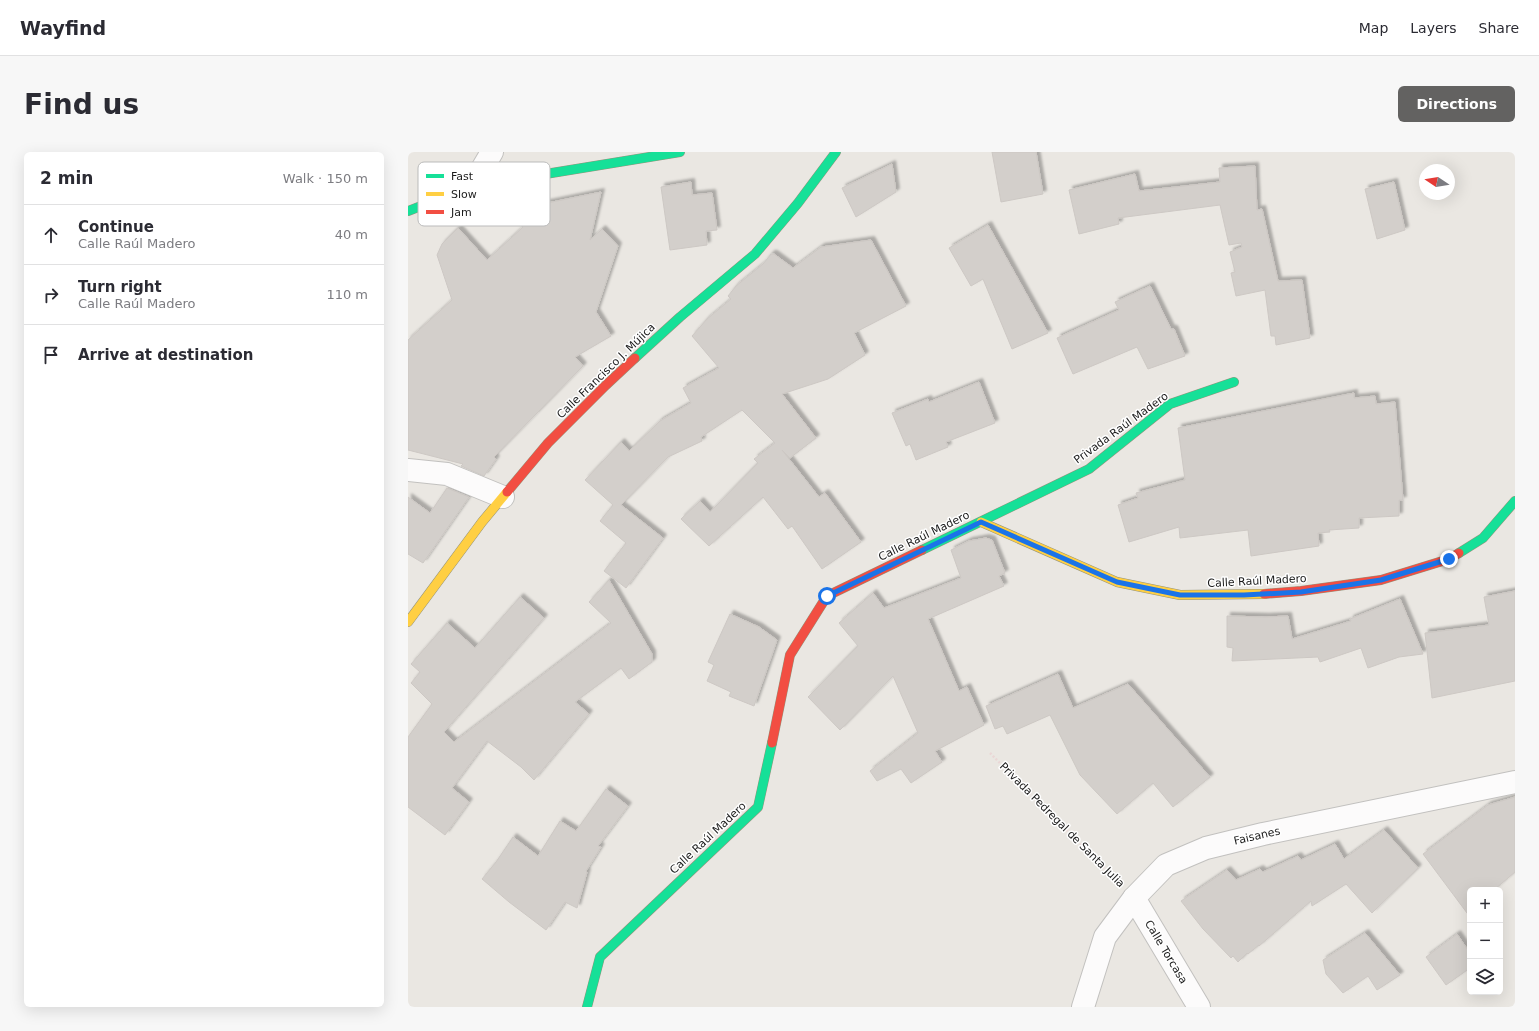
<!DOCTYPE html>
<meta charset="utf-8">
<style>
:root{--surface:#fff;--page:#f7f7f7;--text:#2b2b33;--muted:#7c7c81;--line:#e1e1e2;--accent:#636261}
body{margin:0;font-family:"DejaVu Sans",sans-serif;background:var(--page);color:var(--text)}
.controls{position:absolute;right:12px;bottom:12px;display:grid;overflow:hidden;border-radius:6px;box-shadow:0 4px 16px #0002}
.controls button{width:36px;height:36px;display:grid;place-items:center;padding:0;border:0;border-bottom:1px solid var(--line);background:var(--surface);color:var(--text);font:20px sans-serif}
.compass{position:absolute;left:1011px;top:12px;width:36px;height:36px;border-radius:50%;background:var(--surface);box-shadow:0 4px 16px #0002;rotate:282deg}
.stop{position:absolute;width:12px;height:12px;margin:-9px;border:3px solid #1a73e8;border-radius:50%;background:#fff}
.stop.end{background:#1a73e8;border-color:#fff;box-shadow:0 1px 4px #0008}
.list{margin:0;padding:0;list-style:none}
h2{display:flex;justify-content:space-between;align-items:center;height:52px;margin:0;padding:0 16px;font-size:17px}
h2 small{font-size:13px;font-weight:400;color:var(--muted)}
.list li{display:grid;grid-template-columns:26px 1fr auto;gap:12px;align-items:center;box-sizing:border-box;height:60px;padding:0 16px;border-top:1px solid var(--line)}
.list b{display:block;font-size:15px;white-space:nowrap}
.list p{margin:0;font-size:13px;white-space:nowrap;color:var(--muted)}
.list em{font-size:13px;font-style:normal;color:var(--muted)}
.icon{flex:none;width:22px;height:22px;fill:none;stroke:currentColor;stroke-width:2;stroke-linecap:round;stroke-linejoin:round}
.map{position:relative;flex:none;width:1107px;height:855px;overflow:hidden;border-radius:6px}
header{display:flex;align-items:center;gap:24px;box-sizing:border-box;height:56px;padding:0 20px;background:var(--surface);border-bottom:1px solid var(--line)}
header strong{font-size:19px}
nav{display:flex;gap:22px;margin-inline-start:auto;font-size:14px}
.intro{display:flex;align-items:center;justify-content:space-between;box-sizing:border-box;height:96px;padding:0 24px}
h1{margin:0;font-size:28px}
.button{padding:10px 18px;border-radius:6px;background:var(--accent);color:#fff;font-size:14px;font-weight:700}
main{display:flex;gap:24px;padding:0 24px}
aside{flex:1;background:var(--surface);border-radius:6px;box-shadow:0 4px 16px #0002}
.map>svg:first-child{display:block}
</style>
<header>
<strong>Wayfind</strong>
<nav><a>Map</a><a>Layers</a><a>Share</a></nav>
</header>
<div class="intro"><h1>Find us</h1><a class="button">Directions</a></div>
<main>
<aside>
<h2>2 min<small>Walk · 150 m</small></h2>
<ul class="list">
<li><svg class="icon" aria-label="ahead" viewBox="0 0 24 24"><path d="M12 20V5M6 11l6-6 6 6"/></svg><div><b>Continue</b><p>Calle Raúl Madero</p></div><em>40 m</em></li>
<li><svg class="icon" aria-label="right" viewBox="0 0 24 24"><path d="M7 20v-9h11M14 6l5 5-5 5"/></svg><div><b>Turn right</b><p>Calle Raúl Madero</p></div><em>110 m</em></li>
<li><svg class="icon" aria-label="arrive" viewBox="0 0 24 24"><path d="M6 21V4h12l-3 4 3 4H6"/></svg><div><b>Arrive at destination</b></div></li>
</ul>
</aside>
<div class="map">
<svg width="1107" height="855" viewBox="0 0 1107 855">
<defs>
<filter id="shadow"><feDropShadow dx="3.5" dy="-3.5" stdDeviation="1" flood-color="#0004"/></filter>
</defs>
<rect width="100%" height="100%" fill="#eae7e2"/>
<g fill="#d3cfcb" stroke="#cdc8c4" filter="url(#shadow)">
<path d="M584,0H628L635,42L593,50Z"/>
<path d="M484,12L488,40L448,65L434,36Z"/>
<path d="M847,14L849,58L854,57L870,129L894,128L902,186L868,193L867,184H863L857,138L828,144L823,121L827,120L822,100L834,95L833,91L821,93L812,53L710,66L711,72L671,82L661,38L727,22L731,39L812,30L811,16Z"/>
<path d="M283,30L284,43L304,41L309,78L298,79L299,93L262,98L253,35Z"/>
<path d="M986,30L997,78L969,87L957,37Z"/>
<path d="M193,40L182,88L194,77L210,94L188,160L203,184L167,205L175,214L86,305L88,307L76,324L53,314L55,312L0,298V188L44,148L29,103L34,92L50,76L79,108L115,75L100,59Z"/>
<path d="M580,73L640,181L604,197L575,127L563,134L541,96Z"/>
<path d="M463,88L498,154L446,181L457,203L420,227L374,242L408,286L382,306L374,298L411,345L417,341L453,390L414,417L384,374L380,377L355,345L301,394L273,367L292,349L302,360L350,311L346,307L367,291L334,258L293,285L294,289L260,305L213,353L255,386L218,436L196,419L218,391L192,369L205,353L177,328L213,290L221,299L252,269L283,251L275,236L311,216L284,184L299,167L323,147L320,144L328,134L355,112L363,102H366L385,116L413,95Z"/>
<path d="M742,134L763,177H766L777,204L740,217L729,195L665,222L649,186L711,158L707,150Z"/>
<path d="M571,230L587,271L538,290L540,295L508,308L502,292L498,294L484,261L520,247L521,250Z"/>
<path d="M946,241V246L967,244L968,252L987,250L995,348H991V364L951,366V376L921,378L922,380L910,381L911,394L843,404L840,378L772,386L771,375L721,390L710,353L730,346L728,341L777,328L770,276Z"/>
<path d="M39,336L61,345L15,411L0,402V345L22,361Z"/>
<path d="M578,386L584,388L597,421L591,424L596,434L520,467L551,539L559,535L576,573L527,599L534,610L503,631L493,617L469,629L462,619L510,581L485,524L432,578L400,545L450,494L431,471L465,441L476,456L553,426L543,398L561,389Z"/>
<path d="M201,428L244,502V510L221,527L213,516L167,550L181,562L126,628L113,615L79,589L44,636L61,650L37,683L0,655V585L24,552L3,531L12,520L3,512L39,471L67,496L112,445L136,466L36,580L46,590L203,471L181,450Z"/>
<path d="M1107,439V529L1024,546L1017,481L1081,473L1076,445Z"/>
<path d="M992,447L1015,502L991,505L960,516L953,496L912,510L910,505L824,509L825,496L819,495V464L858,465L880,464L884,487L943,469L942,467Z"/>
<path d="M322,462L351,475L369,488L346,554L321,544L323,540L299,529L306,513L300,510Z"/>
<path d="M650,522L665,556L720,532L802,625L765,655L745,631L709,662L672,623L642,563L599,582L595,574L587,577L578,554Z"/>
<path d="M198,637L220,654L190,694L193,695L178,719L179,720L169,756L157,750L138,778L101,750L74,727L88,710L105,685L130,704L152,669L168,679Z"/>
<path d="M1107,645V720L1086,738H1062V765L1015,702L1080,653Z"/>
<path d="M976,678L1010,716L964,761L938,732L904,754L903,749L851,794V793L840,802L839,801L830,810L825,804L823,806L795,777L773,749L819,718L828,728L852,717L855,720L890,704L893,708L927,692L936,707Z"/>
<path d="M957,781L992,823L969,838L960,824L935,841L918,822L915,808Z"/>
<path d="M1049,782L1062,801V816L1038,833L1018,805Z"/>
</g>
<g fill="none" stroke-linecap="round" stroke-linejoin="round">
<g stroke="#c2c1bf" stroke-width="24">
<g id="street">
<path d="M64,34L84,0"/>
<path d="M0,318L39,322L95,345"/>
<path d="M726,746L791,855"/>
<path d="M675,855L697,785L726,746L758,713L798,696L855,682L1107,630"/>
</g>
</g>
<g stroke="#94937b" stroke-width="10">
<g id="fast">
<path d="M0,59L64,34L272,0"/>
<path d="M227,206L272,165L347,102L390,51L428,0"/>
<path d="M514,398L681,317L762,252L826,230"/>
<path d="M1051,401L1075,386L1107,349"/>
<path d="M179,855L192,805L350,655L364,591"/>
</g>
</g>
<g stroke="#94937b" stroke-width="10">
<g id="slow">
<path d="M573,370L709,430L772,443L856,442"/>
<path d="M0,470L74,370L99,340"/>
</g>
</g>
<g stroke="#94937b" stroke-width="10">
<g id="jam">
<path d="M99,340L140,291L197,234L227,206"/>
<path d="M856,442L893,439L973,428L1041,407L1051,401"/>
<path d="M364,591L382,503L419,444L514,398"/>
</g>
</g>
<path stroke="#ead7d6" stroke-width="2.5" stroke-dasharray="2 2" stroke-linecap="butt" d="M582,601L707,727"/>
<use href="#street" stroke="#fcfbfb" stroke-width="22"/>
<use href="#fast" stroke="#16e098" stroke-width="9"/>
<use href="#slow" stroke="#ffcf43" stroke-width="9"/>
<use href="#jam" stroke="#f24e42" stroke-width="9"/>
</g>
<g fill="none" stroke-linecap="round" stroke-linejoin="round">
<path stroke="#1a73e8" stroke-width="5" d="M419,444L573,370L709,430L772,443H836L893,440L973,428L1041,407"/>
</g>
<g text-anchor="middle" dominant-baseline="central" stroke-width="3" stroke-linejoin="round" paint-order="stroke">
<g font-size="11" fill="#1b1b1b" stroke="#fff">
<text transform="translate(198 219) rotate(-44)">Calle Francisco J. Mújica</text>
<text transform="translate(713 276) rotate(-36)">Privada Raúl Madero</text>
<text transform="translate(516 384) rotate(-26)">Calle Raúl Madero</text>
<text transform="translate(849 429) rotate(-3)">Calle Raúl Madero</text>
<text transform="translate(654 673) rotate(45)">Privada Pedregal de Santa Julia</text>
<text transform="translate(849 684) rotate(-13)">Faisanes</text>
<text transform="translate(300 686) rotate(-43)">Calle Raúl Madero</text>
<text transform="translate(758 800) rotate(59)">Calle Torcasa</text>
</g>
</g>
<rect x="10" y="10" width="132" height="64" rx="6" fill="#fff" stroke="#bbb" stroke-width="1"/>
<rect x="18" y="22" width="18" height="4" fill="#16e098"/>
<rect x="18" y="40" width="18" height="4" fill="#ffcf43"/>
<rect x="18" y="58" width="18" height="4" fill="#f24e42"/>
<g font-size="11" fill="#1b1b1b">
<text x="43" y="28">Fast</text>
<text x="43" y="46">Slow</text>
<text x="43" y="64">Jam</text>
</g>
</svg>
<div class="controls">
<button>+</button>
<button>−</button>
<button><svg class="icon" aria-label="layers" viewBox="0 0 24 24"><path d="M12 4l9 5-9 5-9-5zM3 14l9 5 9-5"/></svg></button>
</div>
<svg class="compass" viewBox="-18 -18 36 36"><path d="M0-13l5 13h-10z" fill="#e53935"/><path d="M0 13l5-13h-10z" fill="#7c7c81"/></svg>
<div class="stop" style="left:419px;top:444px"></div>
<div class="stop end" style="left:1041px;top:407px"></div>
</div>
</main>
